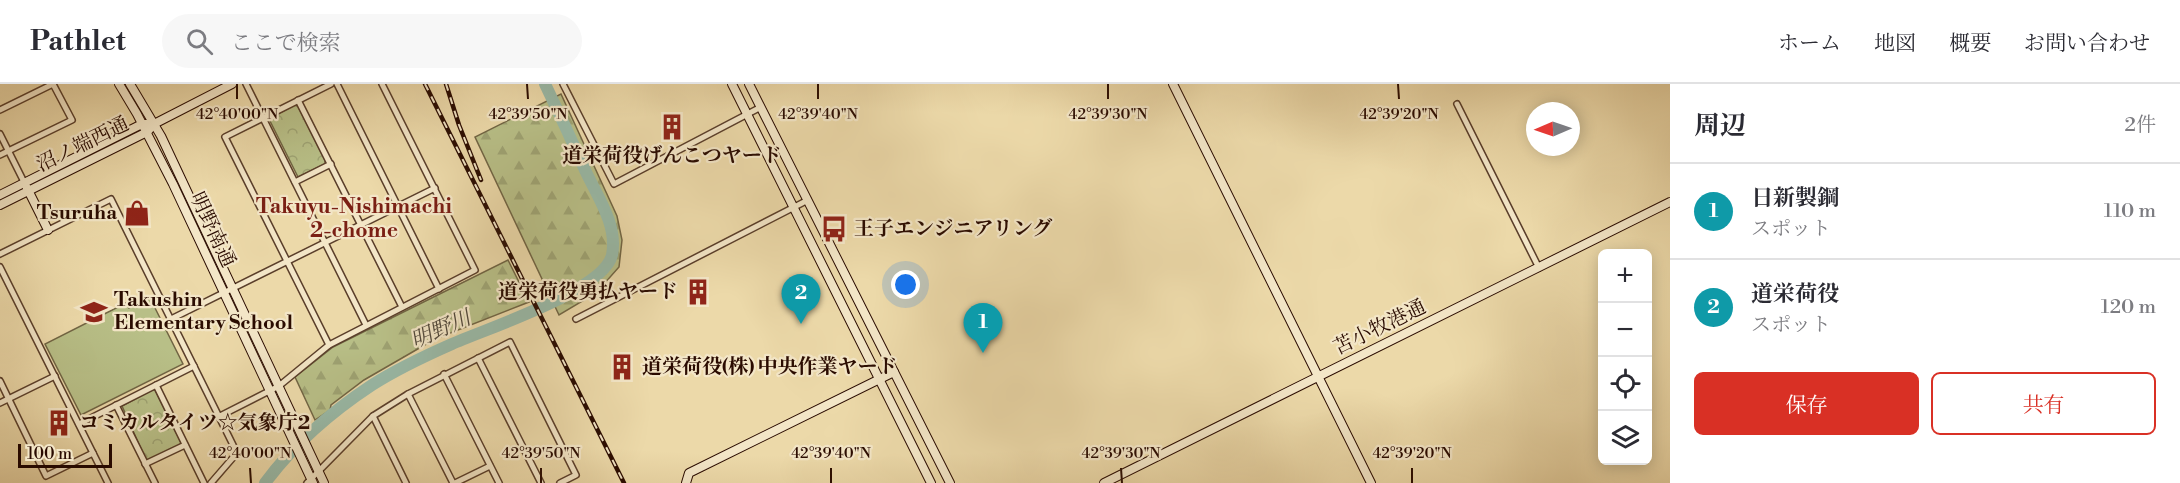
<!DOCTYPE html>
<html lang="ja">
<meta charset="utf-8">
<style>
:root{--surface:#fff;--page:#f7f7f7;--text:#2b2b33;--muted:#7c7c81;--line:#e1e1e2;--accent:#d93025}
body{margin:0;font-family:"Libre Bodoni","Noto Serif JP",serif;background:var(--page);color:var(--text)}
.controls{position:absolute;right:18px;bottom:18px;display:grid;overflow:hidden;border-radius:9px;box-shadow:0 3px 15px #0003}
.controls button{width:54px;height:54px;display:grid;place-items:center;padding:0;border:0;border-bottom:2px solid var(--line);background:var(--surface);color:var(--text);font:30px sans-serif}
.compass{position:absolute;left:1526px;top:18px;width:54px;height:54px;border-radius:50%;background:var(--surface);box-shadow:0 3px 15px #0003;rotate:268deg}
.scale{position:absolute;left:18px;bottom:15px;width:94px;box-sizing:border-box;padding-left:6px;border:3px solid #2a0b00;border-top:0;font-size:16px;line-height:21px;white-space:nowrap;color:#2a0b00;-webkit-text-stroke:4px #f3e6c7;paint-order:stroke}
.you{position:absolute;left:906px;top:201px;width:21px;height:21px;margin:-15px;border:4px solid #fff;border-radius:50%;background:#1a73e8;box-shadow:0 0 0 9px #1a73e833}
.badge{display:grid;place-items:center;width:39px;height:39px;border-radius:50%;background:var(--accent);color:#fff;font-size:20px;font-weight:700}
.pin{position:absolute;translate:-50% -50px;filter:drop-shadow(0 2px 3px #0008)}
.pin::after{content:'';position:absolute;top:32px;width:21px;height:18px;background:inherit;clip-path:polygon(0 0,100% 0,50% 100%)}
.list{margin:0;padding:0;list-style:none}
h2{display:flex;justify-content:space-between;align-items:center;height:78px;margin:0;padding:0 24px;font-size:26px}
h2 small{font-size:20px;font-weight:400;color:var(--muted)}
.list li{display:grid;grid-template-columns:39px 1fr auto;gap:18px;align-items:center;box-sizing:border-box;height:96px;padding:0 24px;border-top:2px solid var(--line)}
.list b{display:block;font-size:22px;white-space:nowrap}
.list p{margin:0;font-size:20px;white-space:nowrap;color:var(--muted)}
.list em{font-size:20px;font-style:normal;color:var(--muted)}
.actions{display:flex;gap:12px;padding:18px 24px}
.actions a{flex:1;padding:14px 0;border:2px solid var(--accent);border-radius:9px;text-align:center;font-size:21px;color:var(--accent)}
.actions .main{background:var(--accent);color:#fff}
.icon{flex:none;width:33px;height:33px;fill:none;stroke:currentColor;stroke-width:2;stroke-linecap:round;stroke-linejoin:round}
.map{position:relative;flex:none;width:1670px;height:399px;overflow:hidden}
header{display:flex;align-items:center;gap:36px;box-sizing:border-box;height:84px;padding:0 30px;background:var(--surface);border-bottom:2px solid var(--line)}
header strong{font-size:28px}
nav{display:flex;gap:33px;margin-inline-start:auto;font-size:21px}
.search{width:420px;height:54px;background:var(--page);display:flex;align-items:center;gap:15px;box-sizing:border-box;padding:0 21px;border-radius:33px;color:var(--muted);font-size:22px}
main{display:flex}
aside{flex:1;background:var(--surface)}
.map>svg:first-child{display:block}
</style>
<header>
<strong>Pathlet</strong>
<div class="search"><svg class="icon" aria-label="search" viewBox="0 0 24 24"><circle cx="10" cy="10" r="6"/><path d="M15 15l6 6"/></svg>ここで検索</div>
<nav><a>ホーム</a><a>地図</a><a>概要</a><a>お問い合わせ</a></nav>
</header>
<main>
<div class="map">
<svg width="1670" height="399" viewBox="0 0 1670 399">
<defs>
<pattern id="forest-firs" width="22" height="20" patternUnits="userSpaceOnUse" patternTransform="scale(1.5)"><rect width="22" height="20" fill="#b8bf87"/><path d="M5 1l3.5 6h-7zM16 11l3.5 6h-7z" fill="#9ea373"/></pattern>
<pattern id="park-crowns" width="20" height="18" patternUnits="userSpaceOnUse" patternTransform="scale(1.5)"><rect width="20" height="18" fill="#b8bf87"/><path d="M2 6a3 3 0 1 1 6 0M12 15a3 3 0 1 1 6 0" fill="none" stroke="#9ea373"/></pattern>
</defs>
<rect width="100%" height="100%" fill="#ecd9a9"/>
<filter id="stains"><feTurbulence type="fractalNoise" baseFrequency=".00333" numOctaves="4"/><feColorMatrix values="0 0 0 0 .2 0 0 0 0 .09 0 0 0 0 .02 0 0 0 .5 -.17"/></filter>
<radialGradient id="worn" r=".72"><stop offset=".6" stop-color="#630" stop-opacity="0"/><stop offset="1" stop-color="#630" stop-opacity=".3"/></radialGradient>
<g fill="url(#forest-firs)" stroke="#716544" stroke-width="1.5">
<path d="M561,10L617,132L622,156L619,183L596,209L559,231L475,53Z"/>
<path d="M508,176L529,218L435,255L364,296L331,321L330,326L315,336L295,293L333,263Z"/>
</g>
<g fill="url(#park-crowns)" stroke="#716544" stroke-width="1.5">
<path d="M294,21L298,22L325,76V80L298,93L269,35Z"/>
<path d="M152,306H155L181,358L180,361L148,376L145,374L122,322Z"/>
</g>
<path fill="#b8bf87" stroke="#716544" stroke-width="1.5" d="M150,214L183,280L81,331L45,260L126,219L129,224Z"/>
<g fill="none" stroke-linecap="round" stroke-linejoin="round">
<path stroke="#99baa8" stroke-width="12" d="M265,399C294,360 331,328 372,301C394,287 427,271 452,260C485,245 604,207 612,171C618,141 597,112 585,86C572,57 559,29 545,0"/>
<g stroke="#5a3e2a" stroke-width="8">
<g id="street">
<path d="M246,0L366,241"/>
<path d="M337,0L439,205"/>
<path d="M563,0L614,100L761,23"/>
<path d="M298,16L402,223"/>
<path d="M1457,20L1539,184"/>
<path d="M0,26L53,0"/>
<path d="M0,50L24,98"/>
<path d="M0,71L72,36L53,0"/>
<path d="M295,98L331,80"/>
<path d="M0,170L111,115L237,369L211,399"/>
<path d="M0,183L108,399"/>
<path d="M171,235L435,104"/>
<path d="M576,235L808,116"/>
<path d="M329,261L225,53L331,0"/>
<path d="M478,274L541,399"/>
<path d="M444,290L499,399"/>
<path d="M0,297L46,392L93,369"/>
<path d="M156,301L204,399"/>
<path d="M408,310L453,399"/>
<path d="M0,319L55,292"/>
<path d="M116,321L155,399"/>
<path d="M220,332L279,302L329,261L475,186L382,0"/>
<path d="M373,332L406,399"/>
<path d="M79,340L194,282"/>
<path d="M145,380L185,361"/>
<path d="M307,399L373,332L408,310L510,258L576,391L560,399"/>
<path d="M455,399L490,382"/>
</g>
</g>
<g stroke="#2a0b00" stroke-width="10">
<g id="secondary">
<path d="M119,0L137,30L173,100L313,399"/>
<path d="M130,0L161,52L324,399"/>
<path d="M732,0L931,399"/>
<path d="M749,0L950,399"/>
<path d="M1173,0L1371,399"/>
<path d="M27,104L48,146"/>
<path d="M0,111L142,40H147"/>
<path d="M0,121L147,48L154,40L232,0"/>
<path d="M686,399L689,389L894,288"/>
<path d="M1104,399L1670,118"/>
</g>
</g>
<use href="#street" stroke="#f3e6c7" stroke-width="5"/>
<use href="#secondary" stroke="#f3e6c7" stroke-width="8"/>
<g stroke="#2a0b00" stroke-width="4.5">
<g id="rail">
<path d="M425,0L624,399"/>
<path d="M446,0L459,41L481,96"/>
</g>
</g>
<use href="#rail" stroke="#f3e6c7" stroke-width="2" stroke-dasharray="7" stroke-linecap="butt"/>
</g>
<path fill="none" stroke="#2a0b00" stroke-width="2" d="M237,0V15M527,0L528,15M818,0V15M1108,0V15M1398,0L1399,15M250,384L251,399M541,384V399M831,384V399M1121,384L1122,399M1412,384V399"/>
<defs>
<g id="building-bare" transform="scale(2.07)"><path d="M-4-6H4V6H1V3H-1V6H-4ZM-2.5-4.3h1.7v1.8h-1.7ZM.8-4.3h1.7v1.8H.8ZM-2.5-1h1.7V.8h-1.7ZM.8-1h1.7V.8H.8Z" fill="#8f2418" stroke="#f3e6c7" stroke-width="2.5" paint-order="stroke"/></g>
<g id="shop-bare" transform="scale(2.07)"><path d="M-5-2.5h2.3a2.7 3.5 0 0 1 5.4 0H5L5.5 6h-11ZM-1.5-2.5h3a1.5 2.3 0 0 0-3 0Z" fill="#8f2418" stroke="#f3e6c7" stroke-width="2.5" paint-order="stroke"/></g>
<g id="bus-bare" transform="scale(2.07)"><path d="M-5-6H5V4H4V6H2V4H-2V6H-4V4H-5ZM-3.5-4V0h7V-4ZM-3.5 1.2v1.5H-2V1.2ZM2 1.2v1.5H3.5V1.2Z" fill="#8f2418" stroke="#f3e6c7" stroke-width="2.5" paint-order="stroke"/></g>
<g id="school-bare" transform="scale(2.07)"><path d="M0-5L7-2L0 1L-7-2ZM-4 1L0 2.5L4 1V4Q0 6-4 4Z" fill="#8f2418" stroke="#f3e6c7" stroke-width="2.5" paint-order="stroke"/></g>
</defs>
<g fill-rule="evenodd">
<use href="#building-bare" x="672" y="43"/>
<use href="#shop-bare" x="137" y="129"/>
<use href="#bus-bare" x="834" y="145"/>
<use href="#building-bare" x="698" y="208"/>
<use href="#school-bare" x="94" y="228"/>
<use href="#building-bare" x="622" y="283"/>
<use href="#building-bare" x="59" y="339"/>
</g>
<g text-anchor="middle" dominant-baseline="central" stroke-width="4.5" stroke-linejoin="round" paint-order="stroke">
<g font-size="20" fill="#2a0b00" stroke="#f3e6c7">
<text transform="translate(83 61) rotate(-26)">沼ノ端西通</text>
<text transform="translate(212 146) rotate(65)">明野南通</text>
<text transform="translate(1380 244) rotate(-26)">苫小牧港通</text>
</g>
<g font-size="20" font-weight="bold" fill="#2a0b00" stroke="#f3e6c7" text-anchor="start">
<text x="672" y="72" text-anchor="middle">道栄荷役げんこつヤード</text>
<text x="117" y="129" text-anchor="end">Tsuruha</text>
<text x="854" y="145">王子エンジニアリング</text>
<text x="678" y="208" text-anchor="end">道栄荷役勇払ヤード</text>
<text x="114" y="216">Takushin<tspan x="114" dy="23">Elementary School</tspan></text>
<text x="642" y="283">道栄荷役(株) 中央作業ヤード</text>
<text x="79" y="339">コミカルタイツ☆気象庁2</text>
</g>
<g font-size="21" font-weight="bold" fill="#7a1f14" stroke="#f3e6c7">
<text x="354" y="123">Takuyu-Nishimachi<tspan x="354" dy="24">2-chome</tspan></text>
</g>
<g font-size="21" font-style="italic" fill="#51483b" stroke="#f3e6c7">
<text transform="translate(441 246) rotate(-24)">明野川</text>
</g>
</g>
<g font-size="15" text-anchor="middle" fill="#2a0b00" stroke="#f3e6c7" stroke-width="4.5" stroke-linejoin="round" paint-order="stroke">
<text x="237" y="35">42°40'00"N</text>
<text x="528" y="35">42°39'50"N</text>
<text x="818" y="35">42°39'40"N</text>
<text x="1108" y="35">42°39'30"N</text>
<text x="1399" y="35">42°39'20"N</text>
<text x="250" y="374">42°40'00"N</text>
<text x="541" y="374">42°39'50"N</text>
<text x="831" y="374">42°39'40"N</text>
<text x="1121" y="374">42°39'30"N</text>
<text x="1412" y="374">42°39'20"N</text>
</g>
<rect width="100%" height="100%" filter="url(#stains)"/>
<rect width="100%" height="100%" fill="url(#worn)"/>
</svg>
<div class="controls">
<button>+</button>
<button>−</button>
<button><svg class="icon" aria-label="locate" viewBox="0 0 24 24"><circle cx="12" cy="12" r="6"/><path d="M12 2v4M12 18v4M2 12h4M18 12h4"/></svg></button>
<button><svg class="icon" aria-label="layers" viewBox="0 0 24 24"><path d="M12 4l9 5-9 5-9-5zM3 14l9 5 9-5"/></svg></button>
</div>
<svg class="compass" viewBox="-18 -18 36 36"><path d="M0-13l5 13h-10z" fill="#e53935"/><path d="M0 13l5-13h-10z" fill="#7c7c81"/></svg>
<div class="scale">100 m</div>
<div class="you"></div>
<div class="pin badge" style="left:983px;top:269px;background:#0f9aa8">1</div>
<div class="pin badge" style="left:801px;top:240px;background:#0f9aa8">2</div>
</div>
<aside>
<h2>周辺<small>2件</small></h2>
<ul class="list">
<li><span class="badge" style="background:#0f9aa8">1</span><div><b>日新製鋼</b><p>スポット</p></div><em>110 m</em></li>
<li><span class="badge" style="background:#0f9aa8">2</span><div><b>道栄荷役</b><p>スポット</p></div><em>120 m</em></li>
</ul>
<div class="actions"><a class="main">保存</a><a>共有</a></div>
</aside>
</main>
